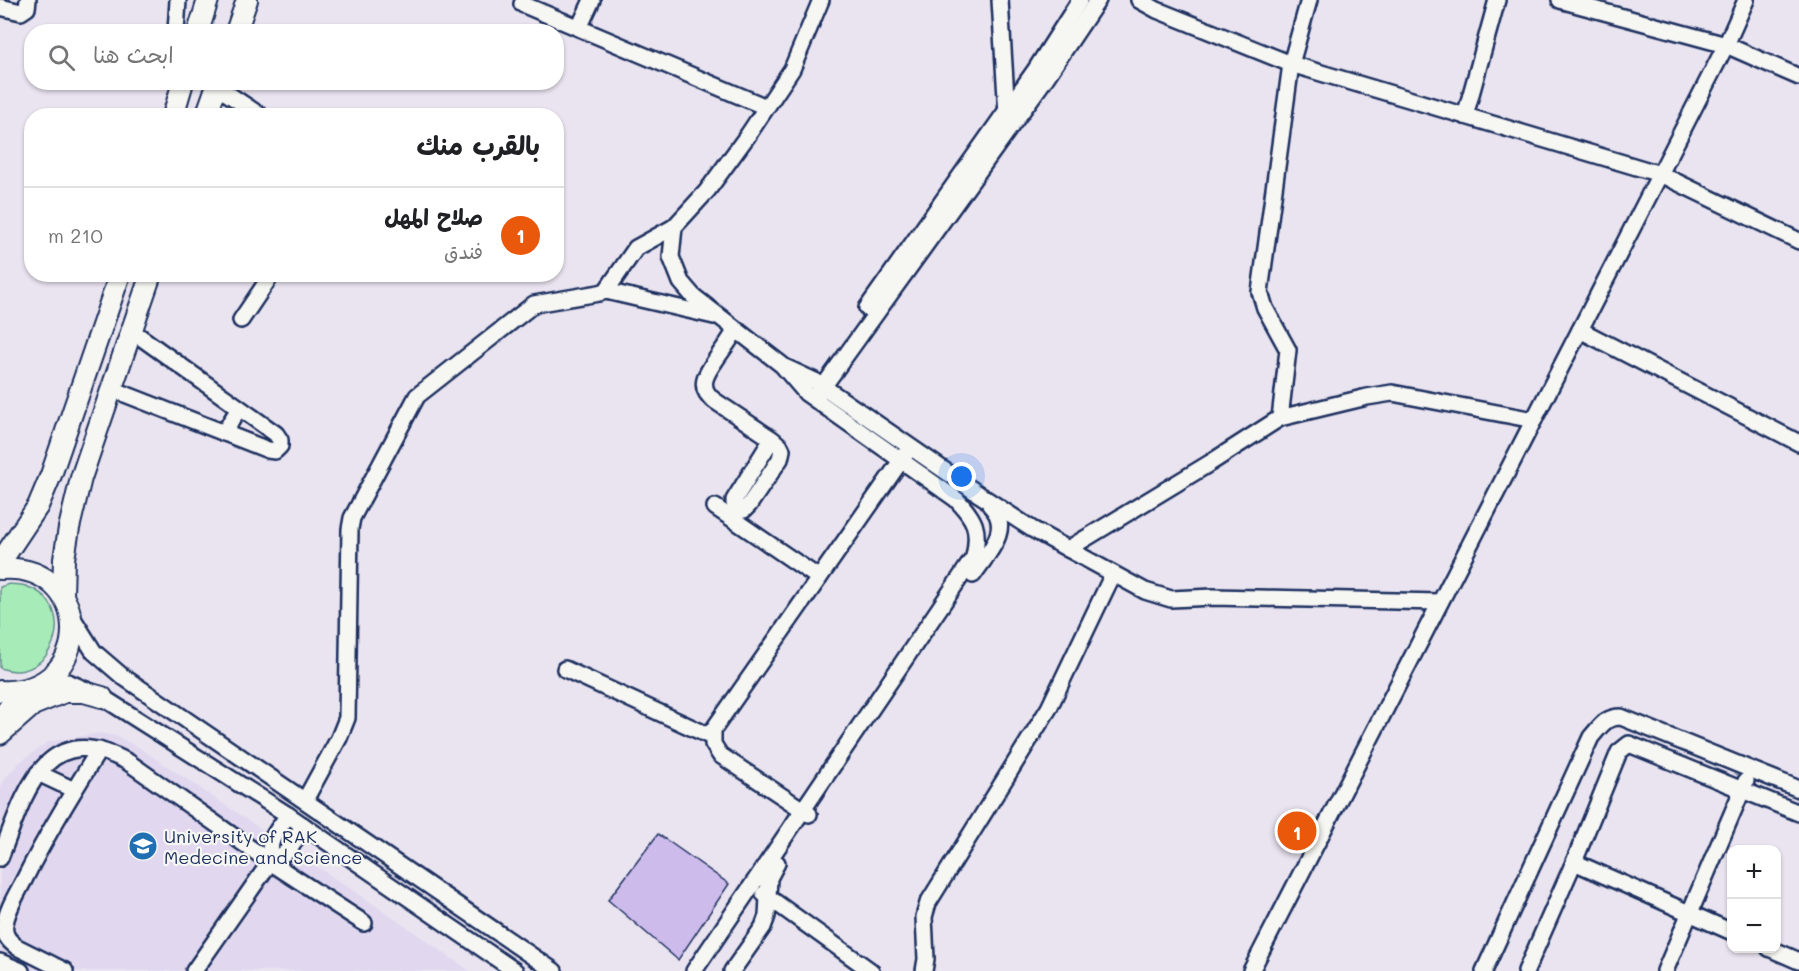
<!DOCTYPE html>
<html lang="ar">
<meta charset="utf-8">
<style>
:root{--surface:#fff;--page:#f6f6f6;--text:#202124;--muted:#757577;--line:#e0e0e0;--accent:#ea580c}
body{margin:0;font-family:Mali,"Playpen Sans Arabic",sans-serif;background:var(--page);color:var(--text);direction:rtl}
.controls{position:absolute;right:18px;bottom:18px;display:grid;overflow:hidden;border-radius:12px;box-shadow:0 2px 4px #0004}
.controls button{width:54px;height:54px;display:grid;place-items:center;padding:0;border:0;border-bottom:2px solid var(--line);background:var(--surface);color:var(--text);font:30px sans-serif}
.you{position:absolute;left:962px;top:477px;width:21px;height:21px;margin:-15px;border:4px solid #fff;border-radius:50%;background:#1a73e8;box-shadow:0 0 0 9px #1a73e833}
.badge{display:grid;place-items:center;width:39px;height:39px;border-radius:50%;background:var(--accent);color:#fff;font-size:20px;font-weight:700}
.pin{position:absolute;translate:-50% -50%;border:3px solid #fff;box-shadow:0 2px 6px #0006}
.list{margin:0;padding:0;list-style:none}
h2{display:flex;justify-content:space-between;align-items:center;height:78px;margin:0;padding:0 24px;font-size:26px}
h2 small{font-size:20px;font-weight:400;color:var(--muted)}
.list li{display:grid;grid-template-columns:39px 1fr auto;gap:18px;align-items:center;box-sizing:border-box;height:96px;padding:0 24px;border-top:2px solid var(--line)}
.list b{display:block;font-size:22px;white-space:nowrap}
.list p{margin:0;font-size:20px;white-space:nowrap;color:var(--muted)}
.list em{font-size:20px;font-style:normal;color:var(--muted)}
.icon{flex:none;width:33px;height:33px;fill:none;stroke:currentColor;stroke-width:2;stroke-linecap:round;stroke-linejoin:round}
.map{position:relative;flex:none;width:1799px;height:971px;overflow:hidden;direction:ltr}
.search{position:absolute;background:var(--surface);box-shadow:0 2px 4px #0004;left:24px;top:24px;width:540px;height:66px;display:flex;align-items:center;gap:15px;box-sizing:border-box;padding:0 21px;border-radius:24px;color:var(--muted);font-size:22px}
.panel{position:absolute;background:var(--surface);box-shadow:0 2px 4px #0004;left:24px;top:108px;width:540px;height:174px;border-radius:24px;direction:rtl}
.map>svg:first-child{display:block}
</style>
<div class="map">
<svg width="1799" height="971" viewBox="0 0 1799 971">
<rect width="100%" height="100%" fill="#eae4f0"/>
<filter id="ink" filterUnits="userSpaceOnUse"><feTurbulence type="fractalNoise" baseFrequency=".0167" numOctaves="2"/><feDisplacementMap in="SourceGraphic" scale="12" xChannelSelector="R" yChannelSelector="G"/><feConvolveMatrix kernelMatrix="1 2 1 2 8 2 1 2 1" color-interpolation-filters="sRGB"/></filter>
<g filter="url(#ink)">
<path fill="#e1d8ef" d="M98,733L116,736L140,748L382,910L470,971H0V790L5,778L20,762L48,742Z"/>
<path fill="#a7ecb8" stroke="#618e8b" stroke-width="1.5" d="M9,584C15,585 22,584 28,587C81,606 52,687 0,668V587Z"/>
<path fill="#cdbbec" stroke="#1b2f5e" stroke-width="1.5" d="M658,834L729,884L678,960L608,900Z"/>
<g fill="none" stroke-linecap="round" stroke-linejoin="round">
<g stroke="#1b2f5e" stroke-width="20">
<g id="minor">
<path d="M1000,0L1007,114"/>
<path d="M1139,0L1157,10L1291,64L1660,174L1799,241"/>
<path d="M1560,0L1726,45L1799,77"/>
<path d="M522,4L766,107"/>
<path d="M0,7L21,12L27,8L28,0"/>
<path d="M579,28L592,0"/>
<path d="M176,32L178,0"/>
<path d="M216,86L261,116"/>
<path d="M1465,116L1497,0"/>
<path d="M606,291L714,316"/>
<path d="M867,308L1036,69L1080,0"/>
<path d="M241,320L272,274"/>
<path d="M736,330C731,338 725,347 719,355C709,370 694,386 715,401L772,439L780,446L782,450L780,459L749,505L744,510L737,508L734,503V500L772,439"/>
<path d="M1580,330L1799,443"/>
<path d="M787,368L815,381L980,495L1032,529L1068,549L1210,463L1280,418L1288,350L1265,308L1260,292L1291,64L1309,0"/>
<path d="M112,389L268,450L275,451L280,446V440L276,434L132,331"/>
<path d="M818,394L1045,79L1098,0"/>
<path d="M1280,418L1367,397L1392,393L1534,420"/>
<path d="M224,433L239,408"/>
<path d="M715,507L819,578"/>
<path d="M1068,549L1145,591L1171,599L1213,597L1440,602"/>
<path d="M973,575C987,554 1014,528 990,505"/>
<path d="M72,617L94,652L122,676L554,971"/>
<path d="M565,669L712,737"/>
<path d="M40,685L68,682L102,697L288,815L515,971"/>
<path d="M38,773L74,790"/>
<path d="M305,800L339,738L347,718L350,529L352,518L417,396L534,304L599,293L606,291L636,248L674,227"/>
<path d="M809,814L720,755L713,744V730L907,452"/>
<path d="M0,858C24,797 43,716 128,762L270,862L364,923"/>
<path d="M273,858C264,842 280,828 288,815"/>
<path d="M1574,862L1732,932"/>
<path d="M764,894L871,971"/>
<path d="M1769,948L1799,961"/>
<path d="M0,962L21,971"/>
<path d="M65,971L17,947C9,941 3,935 5,924C7,909 18,892 25,878C47,834 73,792 99,750"/>
<path d="M194,971L273,858C290,856 296,838 303,825"/>
<path d="M694,971L974,557C980,529 975,519 956,499L806,393L782,365L693,296L681,282L671,257L674,227L707,191L748,135L792,69L821,0"/>
<path d="M732,971L763,927L767,916L769,878L777,863"/>
<path d="M924,971L926,959L924,917L928,903L1049,708L1113,574"/>
<path d="M1251,971L1660,174L1726,45L1746,0"/>
<path d="M1484,971L1591,737C1601,726 1605,717 1621,717L1799,789"/>
<path d="M1526,971L1574,862L1619,752L1629,744L1799,813"/>
<path d="M1665,971L1746,781"/>
</g>
</g>
<g stroke="#1b2f5e" stroke-width="24">
<g id="major">
<path d="M198,32L208,0"/>
<path d="M236,32L247,0"/>
<path d="M173,116L183,82"/>
<path d="M206,116L218,82"/>
<path d="M0,563L38,506L51,475L120,274"/>
<path d="M0,569C95,561 97,696 0,691"/>
<path d="M63,596L64,559L69,528L81,478L151,274"/>
<path d="M0,720L21,691"/>
<path d="M0,734L33,705L65,692H84L102,697"/>
</g>
</g>
<use href="#minor" stroke="#f6f6f2" stroke-width="15"/>
<use href="#major" stroke="#f6f6f2" stroke-width="20"/>
</g>
</g>
<defs>
<g id="university-disc" transform="scale(1.5)"><circle r="9.5" fill="#1f6fb2" stroke="#f6f6f2"/><path d="M0-5L7-2L0 1L-7-2ZM-4 1L0 2.5L4 1V4Q0 6-4 4Z" fill="#fff"/></g>
</defs>
<g fill-rule="evenodd">
<use href="#university-disc" x="143" y="846"/>
</g>
<g text-anchor="middle" dominant-baseline="central" stroke-width="4.5" stroke-linejoin="round" paint-order="stroke">
<g font-size="18" fill="#1b2f5e" stroke="#f6f6f2" text-anchor="start">
<text x="164" y="836">University of RAK<tspan x="164" dy="21">Medecine and Science</tspan></text>
</g>
</g>
</svg>
<div class="controls">
<button>+</button>
<button>−</button>
</div>
<div class="you"></div>
<div class="pin badge" style="left:1297px;top:831px">1</div>
<div class="search"><svg class="icon" aria-label="search" viewBox="0 0 24 24"><circle cx="10" cy="10" r="6"/><path d="M15 15l6 6"/></svg>ابحث هنا</div>
<section class="panel">
<h2>بالقرب منك<small></small></h2>
<ul class="list">
<li><span class="badge">1</span><div><b>صلاح المهل</b><p>فندق</p></div><em>210 m</em></li>
</ul>
</section>
</div>
